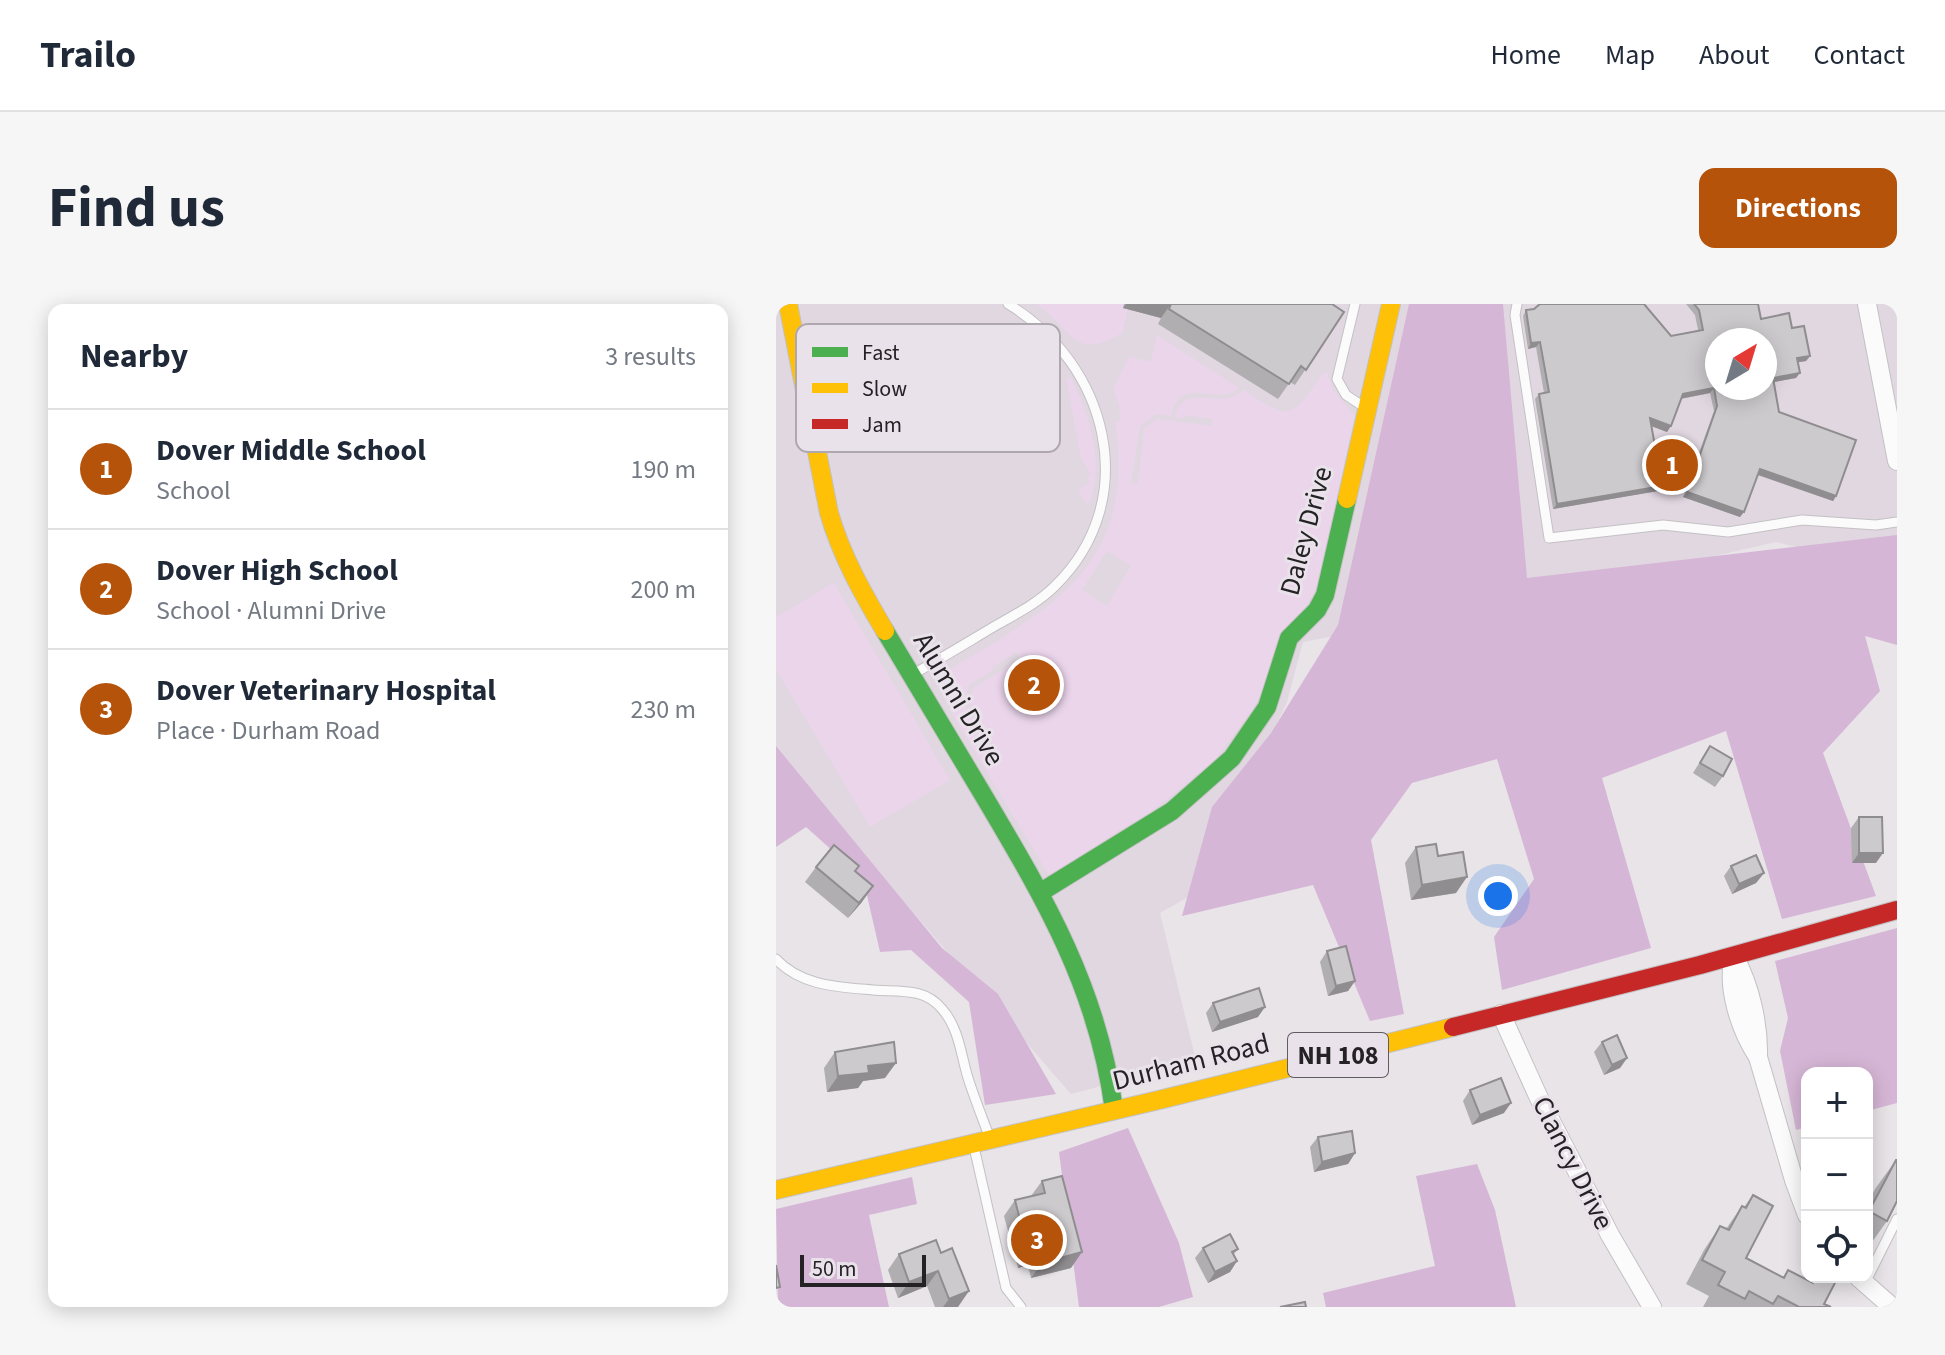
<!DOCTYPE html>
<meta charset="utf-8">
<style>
:root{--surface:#fff;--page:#f6f6f7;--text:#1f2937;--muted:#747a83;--line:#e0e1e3;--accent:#b45309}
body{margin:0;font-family:"Source Sans 3",sans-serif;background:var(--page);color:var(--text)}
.controls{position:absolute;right:24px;bottom:24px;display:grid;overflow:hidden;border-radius:16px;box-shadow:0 4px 20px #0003}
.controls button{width:72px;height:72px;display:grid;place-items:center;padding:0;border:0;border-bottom:2px solid var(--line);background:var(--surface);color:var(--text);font:40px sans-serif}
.compass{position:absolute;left:929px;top:24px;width:72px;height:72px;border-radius:50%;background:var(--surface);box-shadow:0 4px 20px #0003;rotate:38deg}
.scale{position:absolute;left:24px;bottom:20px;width:126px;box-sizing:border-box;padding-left:8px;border:4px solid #252225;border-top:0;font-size:22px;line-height:28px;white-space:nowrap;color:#252225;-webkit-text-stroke:6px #eae2ea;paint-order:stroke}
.you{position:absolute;left:722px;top:592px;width:28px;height:28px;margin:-20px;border:6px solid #fff;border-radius:50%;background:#1a73e8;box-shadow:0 0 0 12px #1a73e833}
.badge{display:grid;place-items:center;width:52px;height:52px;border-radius:50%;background:var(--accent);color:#fff;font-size:26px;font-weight:700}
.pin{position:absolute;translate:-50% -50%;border:4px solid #fff;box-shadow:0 2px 8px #0006}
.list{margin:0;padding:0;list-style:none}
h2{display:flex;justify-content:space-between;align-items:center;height:104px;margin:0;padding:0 32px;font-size:34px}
h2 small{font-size:26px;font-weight:400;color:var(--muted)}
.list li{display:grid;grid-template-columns:52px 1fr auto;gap:24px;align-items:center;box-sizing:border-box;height:120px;padding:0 32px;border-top:2px solid var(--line)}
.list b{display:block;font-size:30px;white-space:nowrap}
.list p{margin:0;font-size:26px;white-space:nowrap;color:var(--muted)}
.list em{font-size:26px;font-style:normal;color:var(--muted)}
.icon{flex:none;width:44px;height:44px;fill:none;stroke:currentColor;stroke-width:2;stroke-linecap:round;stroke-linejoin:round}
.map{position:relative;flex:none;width:1121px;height:1003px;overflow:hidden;border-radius:16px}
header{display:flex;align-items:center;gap:48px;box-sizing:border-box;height:112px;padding:0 40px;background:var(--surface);border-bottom:2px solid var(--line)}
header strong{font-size:38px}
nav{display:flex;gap:44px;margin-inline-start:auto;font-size:28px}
.intro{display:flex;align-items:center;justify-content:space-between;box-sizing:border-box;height:192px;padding:0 48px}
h1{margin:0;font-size:56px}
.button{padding:20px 36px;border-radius:16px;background:var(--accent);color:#fff;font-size:28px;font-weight:700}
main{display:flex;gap:48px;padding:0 48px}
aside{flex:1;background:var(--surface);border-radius:16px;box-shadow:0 4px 20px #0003}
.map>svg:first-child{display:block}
</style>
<header>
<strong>Trailo</strong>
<nav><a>Home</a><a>Map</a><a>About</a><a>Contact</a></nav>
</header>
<div class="intro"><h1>Find us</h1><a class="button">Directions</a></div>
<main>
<aside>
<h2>Nearby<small>3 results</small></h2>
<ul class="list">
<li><span class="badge">1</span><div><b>Dover Middle School</b><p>School</p></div><em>190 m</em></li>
<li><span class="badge">2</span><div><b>Dover High School</b><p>School · Alumni Drive</p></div><em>200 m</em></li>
<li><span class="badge">3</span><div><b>Dover Veterinary Hospital</b><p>Place · Durham Road</p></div><em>230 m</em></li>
</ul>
</aside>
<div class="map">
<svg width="1121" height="1003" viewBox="0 0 1121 1003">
<rect width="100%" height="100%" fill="#e8e4e8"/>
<path fill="#e1d7e1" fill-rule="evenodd" d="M0,0H1121V267L1000,238L752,295L527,338L511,398L497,428L567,505L384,609L420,757L295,790L0,451ZM941,36H989V84H941Z"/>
<g fill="#ebd5eb" fill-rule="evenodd">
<path d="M261,0H348L347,4L352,6L346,29C297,58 297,26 261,0Z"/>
<path d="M381,31L463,84C441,104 406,68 395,112L380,110L364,122L355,179L362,180L368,124L382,115L436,122V115L409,111L407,115L399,113C407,76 448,108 467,86C514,116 514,117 546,71L551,68L557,86L578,112L543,278L478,403L439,456L378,505L273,571L173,405L187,397L215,449L221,446L193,398L197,384L245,355L240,348L216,363L217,366L193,381L190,390L171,401L164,378L169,368C277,304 361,262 339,118L344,117L343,101L337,85L353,53L375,58ZM331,247L355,262L331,302L306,286Z"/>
<path d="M295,74C313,108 330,164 312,201L302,186L314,179L311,174L315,171L305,154L290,75Z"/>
<path d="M58,279L174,476L94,523L0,365V313Z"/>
</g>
<g fill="#d6b6d6">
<path d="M633,0H727L751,274L1121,231V341L1089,332L1104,387L1047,449L1100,592L1006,615L950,427L826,474L875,644L726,686L718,633L758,575L721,455L636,479L595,536L628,710L594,717L537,581L406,612L436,503L495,429L562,321Z"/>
<path d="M0,442L166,644L222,690L280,790L209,801L193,698L135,646L104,648L87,574L30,523L0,543Z"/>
<path d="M1121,624V799L1091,807V769H1031V823L1020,826L1004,747L1012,714L999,657Z"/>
<path d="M352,824L403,939L417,993L383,1003H303L283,848Z"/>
<path d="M701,860L719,906L740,1003H550L547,989L659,962L640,872Z"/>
<path d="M136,873L141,900L93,911L113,1003H2L0,905Z"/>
</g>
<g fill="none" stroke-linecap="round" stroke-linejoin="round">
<g stroke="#c3c1c3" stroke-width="11">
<g id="lane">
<path d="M579,0L561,75L570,91L588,103"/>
<path d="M741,0L739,11L773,234L887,221L952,228L1026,216L1100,221L1121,218"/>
<path d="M139,369C166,354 192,338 219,322C240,310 262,299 279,282C368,195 331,59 232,0"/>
<path d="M0,655C25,682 62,683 97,686C122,688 148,683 166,705C183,724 185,751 192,774C198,793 206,813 213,832"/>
<path d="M198,843L230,984L245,1003"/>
<path d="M1089,979L1121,915"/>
</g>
</g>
<g stroke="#c3c1c3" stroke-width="20">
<g id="street">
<path d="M1091,0L1121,157"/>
<path d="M958,652C974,681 983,720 982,753C964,726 950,683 958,652Z"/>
<path d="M725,710L762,792L834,931L876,1003"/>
<path d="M982,753L1018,876L1031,911"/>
<path d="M1082,973L1116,1003"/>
</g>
</g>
<g stroke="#c3c1c3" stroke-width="20">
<g id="fast">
<path d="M109,327C143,383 176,439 209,494C270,597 322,685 338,806"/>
<path d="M265,588L396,507L456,454L491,403L513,334L541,306L549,291L571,195"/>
</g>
</g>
<g stroke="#c3c1c3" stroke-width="20">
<g id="slow">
<path d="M12,0L53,209C66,253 86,288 109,327"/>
<path d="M571,195L615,0"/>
<path d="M0,886L387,795L677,723"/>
</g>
</g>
<g stroke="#c3c1c3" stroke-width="20">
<path id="jam" d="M677,723L924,661L1121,606"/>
</g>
<use href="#lane" stroke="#fcfbfc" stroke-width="9"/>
<use href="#street" stroke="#fcfbfc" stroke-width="18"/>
<use href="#fast" stroke="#4caf50" stroke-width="18"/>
<use href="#slow" stroke="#ffc107" stroke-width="18"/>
<use href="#jam" stroke="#c62828" stroke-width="18"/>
</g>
<g fill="#b0aeb0">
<path d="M348,0H556L568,8L519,81L514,78L502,95L382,20L385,14L347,4Z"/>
<path d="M910,0H982L985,15L1016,24L1034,52L1030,57L1022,58L1020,74L997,78L1003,108L1060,192L1057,197L981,171L964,213L907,193L938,107L934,89L905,95L891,128L875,122L886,182L882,187L777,205L759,95L763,90L768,89L760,43L752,45L747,12L750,6L758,5L895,32L922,26L919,11Z"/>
<path d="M934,442L947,472L939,483L917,469Z"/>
<path d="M1083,513L1100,559H1076L1075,524Z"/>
<path d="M640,543L680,589L635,596L629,559Z"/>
<path d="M955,562L988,569L980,579L956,590L948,572Z"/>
<path d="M40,563L86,598L72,614L29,578Z"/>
<path d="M551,647L579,677L572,687L552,692L544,658Z"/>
<path d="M437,699L482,713L436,728L430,709Z"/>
<path d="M826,738L851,754L844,764L828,771L818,748Z"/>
<path d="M59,748L109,774L87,777L82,784L51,788L48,764Z"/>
<path d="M694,786L728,809L696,821L687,797Z"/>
<path d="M542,833L579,849L572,860L538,868L534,843Z"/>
<path d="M1120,856L1111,917L1091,945V901L1099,885Z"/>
<path d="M266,877L295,964L255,974L252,961L242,964L228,912L239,896L255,892Z"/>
<path d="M977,891L970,954L1007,973L1012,966L1035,978L1039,973H1057L1048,1000L1055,1003H927L933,992L910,980L928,946L944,922L950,925L966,902L968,903Z"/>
<path d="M160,936L182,1003H159L151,982L122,994L112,966L123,950Z"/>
<path d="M427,944L462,945L458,950L461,957L454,968L432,979L419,954Z"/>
</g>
<g fill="#908d90">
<path d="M350,0H395L385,14L347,4Z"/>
<path d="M764,38L760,43L752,45L755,39Z"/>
<path d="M1034,52L1030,57L1018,59L1021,54Z"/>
<path d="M1024,69L1020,74L993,79L997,74Z"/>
<path d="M938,84L934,89L903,95L907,90Z"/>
<path d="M874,114L895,122L891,128L870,120Z"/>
<path d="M984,165L1060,192L1057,197L980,170Z"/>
<path d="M886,182L882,187L777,205L781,200Z"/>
<path d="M911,188L968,208L964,213L907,193Z"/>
<path d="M1083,549H1107L1100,559H1076Z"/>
<path d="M988,569L980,579L956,590L963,580Z"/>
<path d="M691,573L680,589L635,596L646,581Z"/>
<path d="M97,582L86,598L72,614L83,599Z"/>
<path d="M579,677L572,687L552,692L560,682Z"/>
<path d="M489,703L482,713L436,728L444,718Z"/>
<path d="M851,754L844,764L828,771L836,761Z"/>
<path d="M120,759L109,774L87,777L82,784L51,788L62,772L92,762Z"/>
<path d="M735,799L728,809L696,821L704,811Z"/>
<path d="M579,849L572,860L538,868L546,858Z"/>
<path d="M263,945L252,961L242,964L252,948Z"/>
<path d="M306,948L295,964L255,974L266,959Z"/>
<path d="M461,957L454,968L432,979L439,968Z"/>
<path d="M162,967L151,982L122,994L133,978Z"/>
<path d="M193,987L182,1003H167L173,995Z"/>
</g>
<g fill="#cdcacd" stroke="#908d90" stroke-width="2" fill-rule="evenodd">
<path d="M395,0H556L568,8L530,66L525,62L513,80L393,5Z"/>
<path d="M764,0H868L895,32L927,26L923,6L918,0H982L985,15L1013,9L1016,24L1028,22L1034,52L1021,54L1024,69L997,74L1003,108L1080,136L1060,192L984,165L968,208L911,188L941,102L938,84L907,90L895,122L874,114L886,182L781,200L763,90L773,88L764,38L755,39L750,6L758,5ZM941,36H989V84H941Z"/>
<path d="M934,442L956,455L947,472L924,459Z"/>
<path d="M1083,513H1106L1107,549H1083Z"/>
<path d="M660,540L662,552L687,548L691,573L646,581L640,543Z"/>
<path d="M58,541L83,562L79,567L97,582L83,599L40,563Z"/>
<path d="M980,551L988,569L963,580L955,562Z"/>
<path d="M570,642L579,677L560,682L551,647Z"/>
<path d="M483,684L489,703L444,718L437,699Z"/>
<path d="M841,731L851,754L836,761L826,738Z"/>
<path d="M118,738L120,759L92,762L93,769L62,772L59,748Z"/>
<path d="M725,774L735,799L704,811L694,786Z"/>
<path d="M576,827L579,849L546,858L542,833Z"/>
<path d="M1120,856H1121V897L1111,917L1093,907Z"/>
<path d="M286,872L306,948L266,959L263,945L252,948L239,896L269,889L266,877Z"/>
<path d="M977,891L997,902L970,954L1008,974L1012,966L1037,979L1040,973H1057L1061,975L1048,1000L1055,1003H1023L1002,992L997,1000L973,987L969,995L942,981L949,968L926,956L944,922L953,926L966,902L970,904Z"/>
<path d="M454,930L462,945L456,948L461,957L439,968L427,944Z"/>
<path d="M160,936L165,949L176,944L193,987L173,995L162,967L133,978L123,950Z"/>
<path d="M0,961L4,983L0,984Z"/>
<path d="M529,998L530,1003H504Z"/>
</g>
<g text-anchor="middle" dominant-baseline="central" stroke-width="6" stroke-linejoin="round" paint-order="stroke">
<rect fill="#eae2ea" stroke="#605c60" stroke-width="2" x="512" y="729" width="100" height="44" rx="6"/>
<g font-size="26" font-weight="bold" fill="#252225">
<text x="562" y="751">NH 108</text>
</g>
<g font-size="28" fill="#252225" stroke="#eae2ea">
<text transform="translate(530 227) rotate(-75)">Daley Drive</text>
<text transform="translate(183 395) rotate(59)">Alumni Drive</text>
<text transform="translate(415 758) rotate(-14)">Durham Road</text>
<text transform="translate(797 859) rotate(63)">Clancy Drive</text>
</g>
</g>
<rect x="20" y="20" width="264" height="128" rx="12" fill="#eae2ea" stroke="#afa8af" stroke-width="2"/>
<rect x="36" y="43" width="36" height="10" fill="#4caf50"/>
<rect x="36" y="79" width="36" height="10" fill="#ffc107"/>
<rect x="36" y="115" width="36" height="10" fill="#c62828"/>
<g font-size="22" fill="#252225">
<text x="86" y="56">Fast</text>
<text x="86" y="92">Slow</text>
<text x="86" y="128">Jam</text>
</g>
</svg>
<div class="controls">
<button>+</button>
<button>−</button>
<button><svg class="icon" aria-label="locate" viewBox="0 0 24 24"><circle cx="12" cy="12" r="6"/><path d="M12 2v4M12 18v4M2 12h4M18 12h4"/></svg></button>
</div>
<svg class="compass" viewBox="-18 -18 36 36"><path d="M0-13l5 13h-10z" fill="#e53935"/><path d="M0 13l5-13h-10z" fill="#747a83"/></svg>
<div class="scale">50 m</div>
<div class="you"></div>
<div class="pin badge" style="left:896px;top:161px">1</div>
<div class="pin badge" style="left:258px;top:381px">2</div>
<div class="pin badge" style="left:261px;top:936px">3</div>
</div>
</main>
